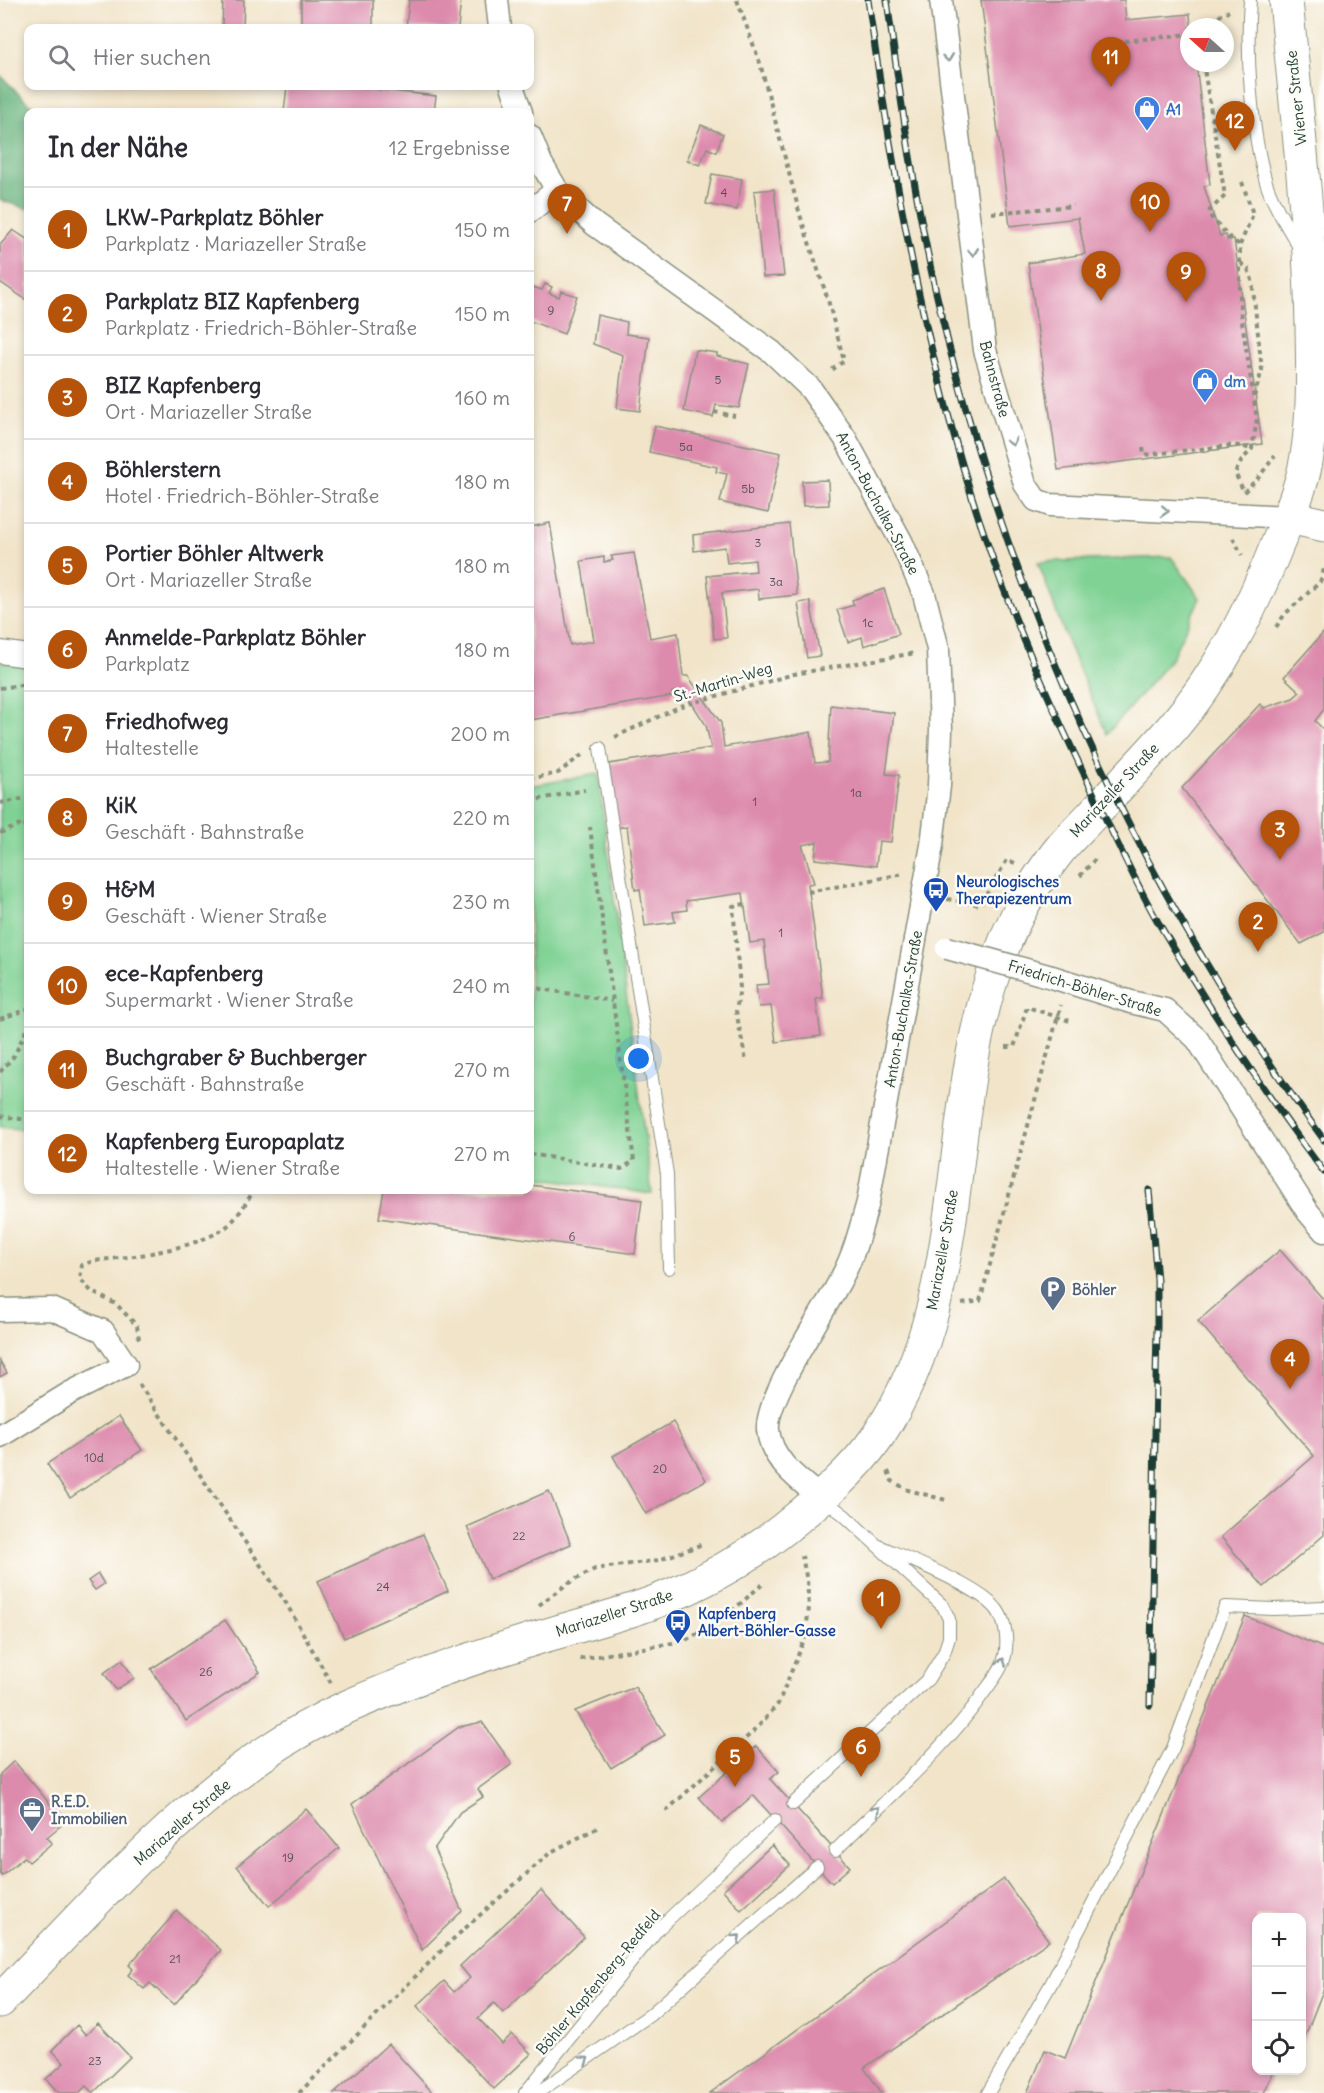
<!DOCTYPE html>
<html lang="de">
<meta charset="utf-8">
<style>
:root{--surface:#fff;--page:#f2f2f3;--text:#2b2b33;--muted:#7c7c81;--line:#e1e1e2;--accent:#b45309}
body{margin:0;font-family:Delius,sans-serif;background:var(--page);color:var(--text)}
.controls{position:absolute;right:18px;bottom:18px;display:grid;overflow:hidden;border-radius:12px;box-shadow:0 3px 9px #0003}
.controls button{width:54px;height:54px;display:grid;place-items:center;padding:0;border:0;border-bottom:2px solid var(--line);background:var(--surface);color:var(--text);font:30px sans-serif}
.compass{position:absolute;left:1180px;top:18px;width:54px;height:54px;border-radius:50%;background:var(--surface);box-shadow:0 3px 9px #0003;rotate:291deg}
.you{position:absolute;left:639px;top:1059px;width:21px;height:21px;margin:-15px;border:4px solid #fff;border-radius:50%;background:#1a73e8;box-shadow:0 0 0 9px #1a73e833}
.badge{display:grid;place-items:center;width:39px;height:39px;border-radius:50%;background:var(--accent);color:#fff;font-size:20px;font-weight:700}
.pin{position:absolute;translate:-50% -50px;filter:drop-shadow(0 2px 3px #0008)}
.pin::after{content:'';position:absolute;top:32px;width:21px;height:18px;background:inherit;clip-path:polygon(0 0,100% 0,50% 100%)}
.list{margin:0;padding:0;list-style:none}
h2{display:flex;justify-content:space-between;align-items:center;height:78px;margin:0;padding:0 24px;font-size:26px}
h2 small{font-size:20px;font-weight:400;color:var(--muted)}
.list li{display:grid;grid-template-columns:39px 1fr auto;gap:18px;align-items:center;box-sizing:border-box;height:84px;padding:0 24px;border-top:2px solid var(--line)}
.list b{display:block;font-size:22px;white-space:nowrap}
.list p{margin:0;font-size:20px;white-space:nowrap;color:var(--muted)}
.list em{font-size:20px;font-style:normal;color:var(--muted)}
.icon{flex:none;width:33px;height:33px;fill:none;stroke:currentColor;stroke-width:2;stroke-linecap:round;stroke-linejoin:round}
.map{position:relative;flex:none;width:1324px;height:2093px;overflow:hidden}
.search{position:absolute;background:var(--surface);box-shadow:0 3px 9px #0003;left:24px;top:24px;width:510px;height:66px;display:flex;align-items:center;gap:15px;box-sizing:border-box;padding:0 21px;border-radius:12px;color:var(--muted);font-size:22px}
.panel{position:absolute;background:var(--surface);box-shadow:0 3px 9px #0003;left:24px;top:108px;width:510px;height:1086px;border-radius:12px}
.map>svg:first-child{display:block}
</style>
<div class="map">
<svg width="1324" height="2093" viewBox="0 0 1324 2093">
<rect width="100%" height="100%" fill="#fdfcf7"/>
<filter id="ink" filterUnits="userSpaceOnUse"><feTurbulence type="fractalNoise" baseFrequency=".0167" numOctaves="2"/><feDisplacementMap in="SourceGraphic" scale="12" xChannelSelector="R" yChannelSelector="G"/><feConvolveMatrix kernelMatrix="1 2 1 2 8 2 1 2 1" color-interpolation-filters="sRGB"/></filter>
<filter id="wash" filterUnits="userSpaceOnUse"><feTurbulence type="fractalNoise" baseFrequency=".008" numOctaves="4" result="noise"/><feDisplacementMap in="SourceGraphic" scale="24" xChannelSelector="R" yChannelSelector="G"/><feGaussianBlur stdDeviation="1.35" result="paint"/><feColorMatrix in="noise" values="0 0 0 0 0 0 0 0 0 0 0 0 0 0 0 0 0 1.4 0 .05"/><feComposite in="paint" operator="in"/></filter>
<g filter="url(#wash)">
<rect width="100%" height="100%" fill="#f1e4c9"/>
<g fill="#80d294" stroke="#508864" stroke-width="1.5">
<path d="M1171,557L1200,598L1171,659L1107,734L1069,646L1038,562Z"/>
<path d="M0,662L28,664V1130L0,1127Z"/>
<path d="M598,774L652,1194L530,1176V786Z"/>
</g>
<path fill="#68b47e" stroke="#447859" stroke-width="1.5" d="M0,75L27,102L42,112H28V209L0,200Z"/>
<g id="blocks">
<g fill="#dd8bad">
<path d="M223,0H244L243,28H222Z"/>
<rect x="301" y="0" width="72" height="28"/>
<path d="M409,0H461L458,28H406Z"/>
<path d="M981,0H1124L1126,20L1190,14L1191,27H1189V63H1196L1210,185L1204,186L1220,236L1226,235L1227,240L1234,239L1262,444L1058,470L1028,263L1085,254L1078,218L1010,226Z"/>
<path d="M287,86H347L436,96L434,112H284Z"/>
<path d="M701,125L723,134L716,152L707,148L700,165L687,160Z"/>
<path d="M712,174L742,179L737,210L706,204Z"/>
<path d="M774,189L784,276L763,277L754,191Z"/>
<path d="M13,230L28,240V301L0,282V245Z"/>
<path d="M545,284L552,287L549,293L559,297L561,291L577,296L564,334L530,321V286L542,290Z"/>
<path d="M597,315L627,322L626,334L649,337L640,411L617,408L623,355L593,344Z"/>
<path d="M695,350L717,353V356L749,364L739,408L716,405L713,417L684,411Z"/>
<path d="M655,426L781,453L768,513L720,502L727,474L716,472L717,467L649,452Z"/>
<path d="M828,480L829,505L803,506L802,481Z"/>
<path d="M550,523L570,645L594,641L581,561L604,557V562L613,560L611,556L634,553L650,638L678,633L683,676H688L721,723L724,747L811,732L815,763L828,762L831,705L894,713L886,774L899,775L891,842L879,841L876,866L815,859L817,842L802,845L814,883L808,884L823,998L816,999L821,1036L776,1042L771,1006L759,1007L756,985L769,984L764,941L750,943L743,893L686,901L687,910L673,912L675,922L645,926L640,889L635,890L627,826L617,828L609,764L711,748L706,725L684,691L672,692L673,696L530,720V527Z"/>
<path d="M789,524L797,595L759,599L758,589L722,593L727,638L714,639L707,576L756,571L755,560L727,563L725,547L694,551L693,535Z"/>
<path d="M884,589L899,634L864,646L862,637L848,642L837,610L854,605L852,600Z"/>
<path d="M810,601L820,656L807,658L798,603Z"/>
<path d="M1324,632V709L1315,721L1324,730V932L1301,944L1182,788L1260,704L1264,708L1293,698L1300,692L1284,677Z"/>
<path d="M530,1185L642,1200L635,1254L379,1218L384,1190H530Z"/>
<path d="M1280,1250L1324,1300V1535L1264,1587L1221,1537L1314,1456L1198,1321Z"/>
<path d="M0,1361L7,1373L0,1377Z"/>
<path d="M119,1416L142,1450L70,1498L47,1464Z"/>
<path d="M673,1422L706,1480L646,1514L613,1456Z"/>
<path d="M549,1491L571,1544L489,1579L467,1527Z"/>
<path d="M423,1534L448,1591L344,1638L318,1581Z"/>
<path d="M98,1574L104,1584L95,1590L88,1581Z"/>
<path d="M1245,1616L1324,1648V1988L1302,2044V1917H1257L1256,2070H1274L1264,2093H1027L1045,2050L1065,2058Z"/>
<path d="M225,1620L260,1672L186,1721L151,1669Z"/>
<path d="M122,1660L134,1678L116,1690L104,1673Z"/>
<path d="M635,1687L665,1735L611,1768L575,1711Z"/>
<path d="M482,1722L512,1764L478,1789L483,1797L460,1812L434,1849L462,1911L422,1950L352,1804L459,1727Z"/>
<path d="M756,1746L779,1772L770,1779L850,1867L832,1883L753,1795L722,1823L699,1797Z"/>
<path d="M14,1761L65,1822L47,1837L52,1843L29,1862L24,1857L2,1876L0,1873V1774Z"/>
<path d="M306,1809L339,1848L269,1906L237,1866Z"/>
<path d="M772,1845L790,1865L741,1910L723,1890Z"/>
<path d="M1004,1879L1049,1941L864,2068L882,2093H710Z"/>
<path d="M541,1890L584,1937L503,2013L494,2003L478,2018L502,2044L512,2034L531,2054L494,2089L417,2006L444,1981L454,1992L470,1978L460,1966Z"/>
<path d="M177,1911L221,1950L174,2005L150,1983L144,1989L128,1975L133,1969L129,1965Z"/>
<path d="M98,2023L130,2057L93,2093L86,2086L79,2093H59L46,2079L64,2063L52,2050L77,2025L86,2035Z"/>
<path d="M388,2044L433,2093H334Z"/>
</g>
</g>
</g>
<g filter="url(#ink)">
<use href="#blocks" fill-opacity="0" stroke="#88907e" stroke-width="1.5"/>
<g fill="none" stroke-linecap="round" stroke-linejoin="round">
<g stroke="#88907e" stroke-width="14">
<g id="lane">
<path d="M1250,0C1246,53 1251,131 1266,182C1272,203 1288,228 1299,247"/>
<path d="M600,748L667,1174L669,1268"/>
<path d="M793,1804L928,1679L944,1653L949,1638V1619L943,1606L844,1515L823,1499"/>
<path d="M835,1851C886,1799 944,1751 985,1691C993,1680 1002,1669 1005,1656C1008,1642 1006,1623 998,1611C983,1588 906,1558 879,1546"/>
<path d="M525,2093L658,1929L775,1820"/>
<path d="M537,2093L650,2015L817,1867"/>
<path d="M988,2093L1051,1984L1173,1748L1225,1607L1274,1609L1324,1607"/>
</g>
</g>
<g stroke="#88907e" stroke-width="25">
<g id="street">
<path d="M497,0L500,28"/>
<path d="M941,0L985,350L1025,484L1036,500L1050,505L1289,517"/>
<path d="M512,86L521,112"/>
<path d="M530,136L541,163L557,190L580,211L594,224L772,352L810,388L845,438L901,541L924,594L938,649L941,730L939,786L932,845L868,1202C861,1227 855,1252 843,1275C826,1310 765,1397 768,1430C771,1460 798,1479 820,1497"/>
<path d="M530,211L557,190"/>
<path d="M0,652L28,656"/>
<path d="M1052,977L1131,1002L1165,1010L1197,1039L1308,1212L1324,1231"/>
<path d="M0,1310L52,1309L103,1331L126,1365L70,1393L0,1436"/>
</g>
</g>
<g stroke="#88907e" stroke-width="35">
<path id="secondary" d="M1289,517L1324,525"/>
</g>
<g stroke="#88907e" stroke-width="35">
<path id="primary" d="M0,2001C103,1895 212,1766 349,1706C409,1680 472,1658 534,1639C576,1626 619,1616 660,1600C705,1582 747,1558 785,1528C818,1501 854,1471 878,1436C974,1294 940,1110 1000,955C1013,919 1034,883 1057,853C1068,839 1081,827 1093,814C1120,785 1147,757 1173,727C1220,672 1250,612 1277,545C1287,521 1298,497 1304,471C1314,428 1313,372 1312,327C1310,218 1296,109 1286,0"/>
</g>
<g stroke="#88907e" stroke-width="4" stroke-dasharray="4.5 4.5" stroke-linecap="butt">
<path d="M737,0L760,63L800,215L828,300L844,361L829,372"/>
<path d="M1204,27L1211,20L1229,11"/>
<path d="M1125,41L1189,34"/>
<path d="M1203,63L1225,196L1210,210L1209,215L1232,240L1240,245"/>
<path d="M1242,182L1253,214L1240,245V309L1257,419L1252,449L1242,460L1235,473L1244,492L1258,478L1275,456"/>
<path d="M992,213L1074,206"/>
<path d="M1241,263L1248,269L1252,280L1262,370L1254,397"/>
<path d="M714,412L735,416"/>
<path d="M1143,448L1144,455L1235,445L1252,449"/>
<path d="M1233,538L1242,555"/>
<path d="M1276,627L1285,614L1320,582L1324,569"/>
<path d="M0,688L28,684"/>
<path d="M615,737L681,706L794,674L915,653"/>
<path d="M530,779L558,773L582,755"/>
<path d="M530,801L585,790"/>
<path d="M0,803L28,798"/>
<path d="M28,815L25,823L28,846"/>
<path d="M0,833L25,823"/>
<path d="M1080,876L1097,857"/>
<path d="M808,892L903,874"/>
<path d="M947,899L980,905L1007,860L1015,863"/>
<path d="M745,904L733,906L740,988L736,1011L746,1061"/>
<path d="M530,987L612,1001"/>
<path d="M0,1019L28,1009"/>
<path d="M1006,1047H1014L1027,1007L1070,1021"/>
<path d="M0,1072L14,1056L28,1027"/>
<path d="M0,1116L28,1120"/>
<path d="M530,1154L621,1169L634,1161L590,827"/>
<path d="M962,1304L980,1301L1061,1005"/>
<path d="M139,1339L137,1326L116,1304L92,1292L80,1279L82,1265C97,1259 112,1259 128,1257C159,1252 195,1246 222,1230C236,1221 246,1203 254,1190"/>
<path d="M139,1384L286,1603L331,1683"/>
<path d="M888,1471L892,1481L908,1490L946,1500"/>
<path d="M539,1605L567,1584L595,1569L659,1560L703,1544"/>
<path d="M580,1659L684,1641L725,1617L765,1582"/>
<path d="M666,1811L757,1728L778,1704L805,1638L809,1608L807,1581L802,1556"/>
<path d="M299,2093L452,1940L551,1852L597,1828"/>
</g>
<use href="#lane" stroke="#fff" stroke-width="12"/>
<use href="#street" stroke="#fff" stroke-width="22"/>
<use href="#secondary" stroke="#fff" stroke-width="33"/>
<use href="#primary" stroke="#fff" stroke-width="33"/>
<g stroke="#1f3d34" stroke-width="7">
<g id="rail">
<path d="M868,0C893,175 924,350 979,519C1009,610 1047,698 1089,784C1111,830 1133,878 1158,922C1209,1008 1264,1093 1324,1172"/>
<path d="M887,0C900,96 914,193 935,288C1004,593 1138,888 1324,1140"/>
<path d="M1149,1190L1157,1280V1326L1150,1705"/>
</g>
</g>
<use href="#rail" stroke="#fdfcf7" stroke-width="4.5" stroke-dasharray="14" stroke-linecap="butt"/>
<g stroke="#88907e" stroke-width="25" stroke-linecap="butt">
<path id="street-bridge" d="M947,948L1052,977"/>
</g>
<use href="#street-bridge" stroke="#fff" stroke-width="22"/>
</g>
<defs><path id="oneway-chevron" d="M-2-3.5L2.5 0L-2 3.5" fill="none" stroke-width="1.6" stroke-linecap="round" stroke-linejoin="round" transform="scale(1.5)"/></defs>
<g stroke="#8f9e9a">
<use href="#oneway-chevron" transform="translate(948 58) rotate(83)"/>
<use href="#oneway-chevron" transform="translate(973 252) rotate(83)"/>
<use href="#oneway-chevron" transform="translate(1012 442) rotate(73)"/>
<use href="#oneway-chevron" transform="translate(1165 511) rotate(3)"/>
<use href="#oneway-chevron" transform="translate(1002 1662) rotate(-71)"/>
<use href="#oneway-chevron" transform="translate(876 1810) rotate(-45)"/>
<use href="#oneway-chevron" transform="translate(737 1938) rotate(-42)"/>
<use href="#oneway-chevron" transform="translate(585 2060) rotate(-35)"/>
</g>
</g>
<defs>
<g id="shop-pin" transform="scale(1.35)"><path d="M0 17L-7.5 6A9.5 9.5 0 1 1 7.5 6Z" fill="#3f7fe0" stroke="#fdfcf7"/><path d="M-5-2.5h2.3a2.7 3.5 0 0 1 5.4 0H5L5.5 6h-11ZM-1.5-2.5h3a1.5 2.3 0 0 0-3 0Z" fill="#fff"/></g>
<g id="bus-pin" transform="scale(1.35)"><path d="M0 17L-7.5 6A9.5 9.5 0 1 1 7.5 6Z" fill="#1a4fb4" stroke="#fdfcf7"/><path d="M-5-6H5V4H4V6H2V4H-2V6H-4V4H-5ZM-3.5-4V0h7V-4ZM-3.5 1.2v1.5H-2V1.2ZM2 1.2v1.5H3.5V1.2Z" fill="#fff"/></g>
<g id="parking-pin" transform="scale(1.35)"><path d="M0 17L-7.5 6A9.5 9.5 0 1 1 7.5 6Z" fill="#5c6f8a" stroke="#fdfcf7"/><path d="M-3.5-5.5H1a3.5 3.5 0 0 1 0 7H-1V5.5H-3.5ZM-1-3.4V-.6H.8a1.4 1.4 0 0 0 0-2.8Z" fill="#fff"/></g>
<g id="office-pin" transform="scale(1.35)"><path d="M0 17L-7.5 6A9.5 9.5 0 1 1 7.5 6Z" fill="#5c6f8a" stroke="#fdfcf7"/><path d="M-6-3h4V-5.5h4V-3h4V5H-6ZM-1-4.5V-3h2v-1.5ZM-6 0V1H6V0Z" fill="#fff"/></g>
</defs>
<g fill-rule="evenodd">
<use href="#shop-pin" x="1147" y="109"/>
<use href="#shop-pin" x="1205" y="381"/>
<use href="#bus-pin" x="936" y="890"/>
<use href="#parking-pin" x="1053" y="1289"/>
<use href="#bus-pin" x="678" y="1622"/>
<use href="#office-pin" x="32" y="1810"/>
</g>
<g text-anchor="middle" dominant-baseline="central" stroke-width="5" stroke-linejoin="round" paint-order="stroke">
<g font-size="12" fill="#4e5052">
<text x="724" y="192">4</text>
<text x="551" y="310">9</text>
<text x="718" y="379">5</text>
<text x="686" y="446">5a</text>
<text x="748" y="488">5b</text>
<text x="758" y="542">3</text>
<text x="776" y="581">3a</text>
<text x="868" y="622">1c</text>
<text x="856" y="792">1a</text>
<text x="755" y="801">1</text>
<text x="781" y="932">1</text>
<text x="572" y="1236">6</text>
<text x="94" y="1457">10d</text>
<text x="660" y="1468">20</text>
<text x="519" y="1535">22</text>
<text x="383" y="1586">24</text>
<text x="206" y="1671">26</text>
<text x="288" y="1857">19</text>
<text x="175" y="1958">21</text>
<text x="95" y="2060">23</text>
</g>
<g font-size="15" fill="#1f3d34" stroke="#fdfcf7">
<text transform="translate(1296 98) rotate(-96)">Wiener Straße</text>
<text transform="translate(995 379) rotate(75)">Bahnstraße</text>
<text transform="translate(878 503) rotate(62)">Anton-Buchalka-Straße</text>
<text transform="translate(723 682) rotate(-17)">St.-Martin-Weg</text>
<text transform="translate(1114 790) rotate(-47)">Mariazeller Straße</text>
<text transform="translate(1085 988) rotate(17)">Friedrich-Böhler-Straße</text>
<text transform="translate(903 1009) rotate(-80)">Anton-Buchalka-Straße</text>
<text transform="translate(942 1250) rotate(-80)">Mariazeller Straße</text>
<text transform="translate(614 1613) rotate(-18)">Mariazeller Straße</text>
<text transform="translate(182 1822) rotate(-41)">Mariazeller Straße</text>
<text transform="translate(598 1982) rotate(-50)">Böhler Kapfenberg-Redfeld</text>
</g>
<g font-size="15" font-weight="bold" fill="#366cbe" stroke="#fdfcf7" text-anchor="start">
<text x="1166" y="109">A1</text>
<text x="1224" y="381">dm</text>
</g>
<g font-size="15" font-weight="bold" fill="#164399" stroke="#fdfcf7" text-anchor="start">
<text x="956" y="881">Neurologisches<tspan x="956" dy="17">Therapiezentrum</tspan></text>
<text x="698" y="1613">Kapfenberg<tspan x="698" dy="17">Albert-Böhler-Gasse</tspan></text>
</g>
<g font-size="15" font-weight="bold" fill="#4e5e75" stroke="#fdfcf7" text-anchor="start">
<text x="1072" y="1289">Böhler</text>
<text x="51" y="1801">R.E.D.<tspan x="51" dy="17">Immobilien</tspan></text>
</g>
</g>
</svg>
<div class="controls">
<button>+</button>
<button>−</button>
<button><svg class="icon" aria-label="locate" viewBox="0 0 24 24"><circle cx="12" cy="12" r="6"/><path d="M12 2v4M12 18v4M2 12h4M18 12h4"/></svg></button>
</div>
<svg class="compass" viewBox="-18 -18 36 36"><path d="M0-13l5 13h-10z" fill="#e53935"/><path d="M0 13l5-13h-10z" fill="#7c7c81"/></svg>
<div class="you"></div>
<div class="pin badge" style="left:881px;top:1629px">1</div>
<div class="pin badge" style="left:1258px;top:952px">2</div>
<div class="pin badge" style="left:1280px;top:860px">3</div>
<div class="pin badge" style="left:1290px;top:1389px">4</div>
<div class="pin badge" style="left:735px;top:1787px">5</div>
<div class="pin badge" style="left:861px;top:1777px">6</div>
<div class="pin badge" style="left:567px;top:234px">7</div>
<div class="pin badge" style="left:1101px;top:301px">8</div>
<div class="pin badge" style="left:1186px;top:302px">9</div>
<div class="pin badge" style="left:1150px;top:232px">10</div>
<div class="pin badge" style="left:1111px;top:87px">11</div>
<div class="pin badge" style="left:1235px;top:151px">12</div>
<div class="search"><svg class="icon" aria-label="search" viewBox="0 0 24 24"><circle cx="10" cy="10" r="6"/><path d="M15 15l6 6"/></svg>Hier suchen</div>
<section class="panel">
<h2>In der Nähe<small>12 Ergebnisse</small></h2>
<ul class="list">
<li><span class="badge">1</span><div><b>LKW-Parkplatz Böhler</b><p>Parkplatz · Mariazeller Straße</p></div><em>150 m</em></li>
<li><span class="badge">2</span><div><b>Parkplatz BIZ Kapfenberg</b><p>Parkplatz · Friedrich-Böhler-Straße</p></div><em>150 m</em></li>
<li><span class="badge">3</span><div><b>BIZ Kapfenberg</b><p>Ort · Mariazeller Straße</p></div><em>160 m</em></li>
<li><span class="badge">4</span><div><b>Böhlerstern</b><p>Hotel · Friedrich-Böhler-Straße</p></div><em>180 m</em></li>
<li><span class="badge">5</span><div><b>Portier Böhler Altwerk</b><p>Ort · Mariazeller Straße</p></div><em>180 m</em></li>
<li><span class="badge">6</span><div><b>Anmelde-Parkplatz Böhler</b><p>Parkplatz</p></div><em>180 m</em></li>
<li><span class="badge">7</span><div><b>Friedhofweg</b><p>Haltestelle</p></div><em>200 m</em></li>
<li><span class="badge">8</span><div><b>KiK</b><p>Geschäft · Bahnstraße</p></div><em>220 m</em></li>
<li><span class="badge">9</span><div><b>H&amp;M</b><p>Geschäft · Wiener Straße</p></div><em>230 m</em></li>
<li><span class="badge">10</span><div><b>ece-Kapfenberg</b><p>Supermarkt · Wiener Straße</p></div><em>240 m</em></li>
<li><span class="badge">11</span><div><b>Buchgraber &amp; Buchberger</b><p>Geschäft · Bahnstraße</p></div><em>270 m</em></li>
<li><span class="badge">12</span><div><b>Kapfenberg Europaplatz</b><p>Haltestelle · Wiener Straße</p></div><em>270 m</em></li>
</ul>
</section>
</div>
